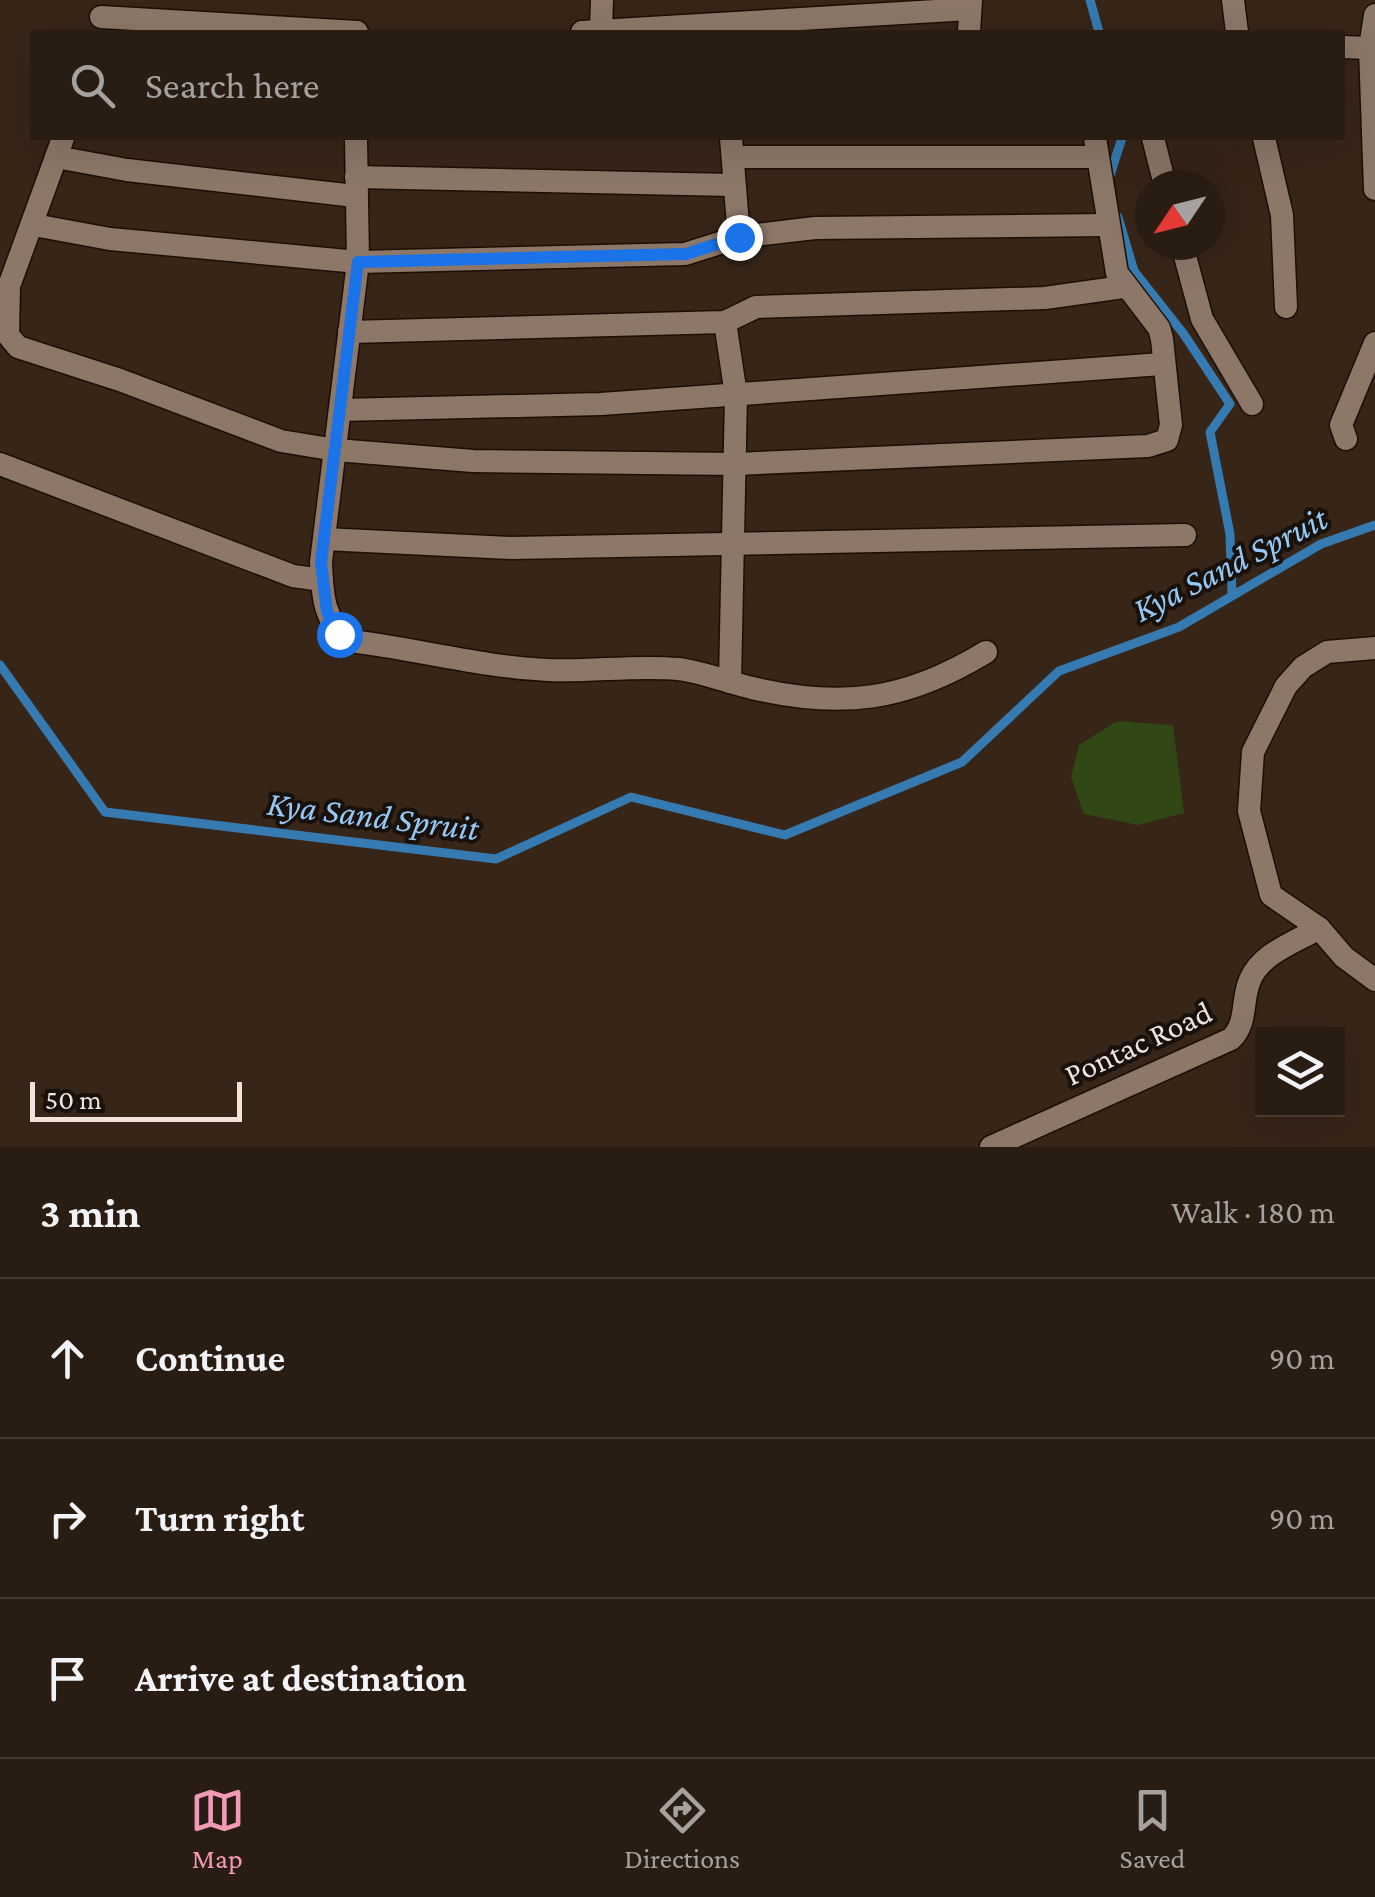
<!DOCTYPE html>
<meta charset="utf-8">
<style>
:root{--surface:#291c12;--page:#31251b;--text:#f1f3f6;--muted:#a5a19f;--line:#453a32;--accent:#f09ab5}
body{margin:0;font-family:"Crimson Pro",serif;background:var(--page);color:var(--text)}
.controls{position:absolute;right:30px;bottom:30px;display:grid;overflow:hidden;border-radius:0px;box-shadow:0 10px 40px #0002}
.controls button{width:90px;height:90px;display:grid;place-items:center;padding:0;border:0;border-bottom:2px solid var(--line);background:var(--surface);color:var(--text);font:50px sans-serif}
.compass{position:absolute;left:1135px;top:170px;width:90px;height:90px;border-radius:50%;background:var(--surface);box-shadow:0 10px 40px #0002;rotate:235deg}
.scale{position:absolute;left:30px;bottom:25px;width:212px;box-sizing:border-box;padding-left:10px;border:5px solid #efe3db;border-top:0;font-size:28px;line-height:35px;white-space:nowrap;color:#efe3db;-webkit-text-stroke:8px #18100b;paint-order:stroke}
.stop{position:absolute;width:30px;height:30px;margin:-22px;border:8px solid #1a73e8;border-radius:50%;background:#fff}
.stop.end{background:#1a73e8;border-color:#fff;box-shadow:0 2px 10px #0008}
.list{margin:0;padding:0;list-style:none}
h2{display:flex;justify-content:space-between;align-items:center;height:130px;margin:0;padding:0 40px;font-size:42px}
h2 small{font-size:32px;font-weight:400;color:var(--muted)}
.list li{display:grid;grid-template-columns:65px 1fr auto;gap:30px;align-items:center;box-sizing:border-box;height:160px;padding:0 40px;border-top:2px solid var(--line)}
.list b{display:block;font-size:38px;white-space:nowrap}
.list em{font-size:32px;font-style:normal;color:var(--muted)}
.icon{flex:none;width:55px;height:55px;fill:none;stroke:currentColor;stroke-width:2;stroke-linecap:round;stroke-linejoin:round}
.map{position:relative;flex:none;width:1375px;height:1147px;overflow:hidden}
.search{position:absolute;background:var(--surface);box-shadow:0 10px 40px #0002;left:30px;right:30px;top:30px;height:110px;display:flex;align-items:center;gap:25px;box-sizing:border-box;padding:0 35px;border-radius:0px;color:var(--muted);font-size:38px}
.sheet{height:610px;background:var(--surface)}
nav{display:flex;justify-content:space-around;align-items:center;box-sizing:border-box;height:140px;border-top:2px solid var(--line);background:var(--surface);font-size:28px;color:var(--muted)}
nav a{display:grid;justify-items:center;gap:5px}
nav .on{color:var(--accent)}
.map>svg:first-child{display:block}
</style>
<div class="map">
<svg width="1375" height="1147" viewBox="0 0 1375 1147">
<rect width="100%" height="100%" fill="#372518"/>
<path fill="#314814" d="M1117,721L1173,725L1184,813L1138,825L1084,814L1071,777L1079,745Z"/>
<g fill="none" stroke-linecap="round" stroke-linejoin="round">
<g stroke="#357ab0" stroke-width="9">
<path d="M1090,0L1099,32"/>
<path d="M1109,178L1122,138"/>
<path d="M1118,217L1134,271L1183,333L1230,404L1210,432L1230,534L1232,595"/>
<path d="M0,665L105,812L496,859L631,797L785,835L962,762L1059,671L1179,627L1321,544L1375,525"/>
</g>
<g stroke="#1e0e03" stroke-width="25">
<g id="minor">
<path d="M1233,0L1237,32"/>
<path d="M1375,15L1370,48L1375,189"/>
<path d="M101,17L357,32"/>
<path d="M601,30L602,0"/>
<path d="M582,32L970,9"/>
<path d="M969,32L971,0"/>
<path d="M1342,47L1370,48"/>
<path d="M63,138L9,286L8,335L18,347L120,380L281,441L336,450L473,461L736,464L1148,446L1167,440L1171,425L1162,339L1159,328L1117,273L1095,138"/>
<path d="M356,138L358,262L321,562C322,592 323,624 351,641C416,649 482,667 548,670C591,672 635,665 678,669C703,672 727,682 752,688C842,709 906,701 986,652"/>
<path d="M731,138L739,237"/>
<path d="M1153,138L1165,185"/>
<path d="M1264,138L1282,215L1286,307"/>
<path d="M56,157L127,170L355,196"/>
<path d="M733,157H1095"/>
<path d="M356,177L732,185"/>
<path d="M34,225L110,239L358,262L685,254L739,237L815,228L1106,225"/>
<path d="M1182,245L1202,319L1252,404"/>
<path d="M725,322L736,395L730,682"/>
<path d="M349,332L725,322L756,307L1045,298L1123,287"/>
<path d="M340,410L601,404L1162,364"/>
<path d="M1346,439L1341,425L1375,343"/>
<path d="M0,464L293,576L322,580"/>
<path d="M324,539L512,548L1185,535"/>
<path d="M1375,648L1327,652L1303,667L1286,686L1253,752L1249,811L1271,895L1319,928L1344,957L1375,980"/>
<path d="M991,1147L1231,1039C1248,1023 1241,1000 1250,980C1261,953 1296,942 1319,928"/>
</g>
</g>
<use href="#minor" stroke="#8c7768" stroke-width="22"/>
</g>
<g fill="none" stroke-linecap="round" stroke-linejoin="round">
<path stroke="#1a73e8" stroke-width="12" d="M339,634L327,612L321,562L358,262L686,254L739,237"/>
</g>
<g text-anchor="middle" dominant-baseline="central" stroke-width="8" stroke-linejoin="round" paint-order="stroke">
<g font-size="32" fill="#efe3db" stroke="#18100b">
<text transform="translate(1138 1043) rotate(-25)">Pontac Road</text>
</g>
<g font-size="35" font-style="italic" fill="#95c8f5" stroke="#18100b">
<text transform="translate(1230 564) rotate(-27)">Kya Sand Spruit</text>
<text transform="translate(373 816) rotate(7)">Kya Sand Spruit</text>
</g>
</g>
</svg>
<div class="controls">
<button><svg class="icon" aria-label="layers" viewBox="0 0 24 24"><path d="M12 4l9 5-9 5-9-5zM3 14l9 5 9-5"/></svg></button>
</div>
<svg class="compass" viewBox="-18 -18 36 36"><path d="M0-13l5 13h-10z" fill="#e53935"/><path d="M0 13l5-13h-10z" fill="#a5a19f"/></svg>
<div class="scale">50 m</div>
<div class="stop" style="left:339px;top:634px"></div>
<div class="stop end" style="left:739px;top:237px"></div>
<div class="search"><svg class="icon" aria-label="search" viewBox="0 0 24 24"><circle cx="10" cy="10" r="6"/><path d="M15 15l6 6"/></svg>Search here</div>
</div>
<section class="sheet">
<h2>3 min<small>Walk · 180 m</small></h2>
<ul class="list">
<li><svg class="icon" aria-label="ahead" viewBox="0 0 24 24"><path d="M12 20V5M6 11l6-6 6 6"/></svg><div><b>Continue</b></div><em>90 m</em></li>
<li><svg class="icon" aria-label="right" viewBox="0 0 24 24"><path d="M7 20v-9h11M14 6l5 5-5 5"/></svg><div><b>Turn right</b></div><em>90 m</em></li>
<li><svg class="icon" aria-label="arrive" viewBox="0 0 24 24"><path d="M6 21V4h12l-3 4 3 4H6"/></svg><div><b>Arrive at destination</b></div></li>
</ul>
</section>
<nav>
<a class="on"><svg class="icon" aria-label="map" viewBox="0 0 24 24"><path d="M3 6l6-2 6 2 6-2v14l-6 2-6-2-6 2zM9 4v14M15 6v14"/></svg>Map</a>
<a><svg class="icon" aria-label="directions" viewBox="0 0 24 24"><path d="M12 3l9 9-9 9-9-9zM9 14v-3h6M13 9l2 2-2 2"/></svg>Directions</a>
<a><svg class="icon" aria-label="saved" viewBox="0 0 24 24"><path d="M7 4h10v16l-5-4-5 4z"/></svg>Saved</a>
</nav>
